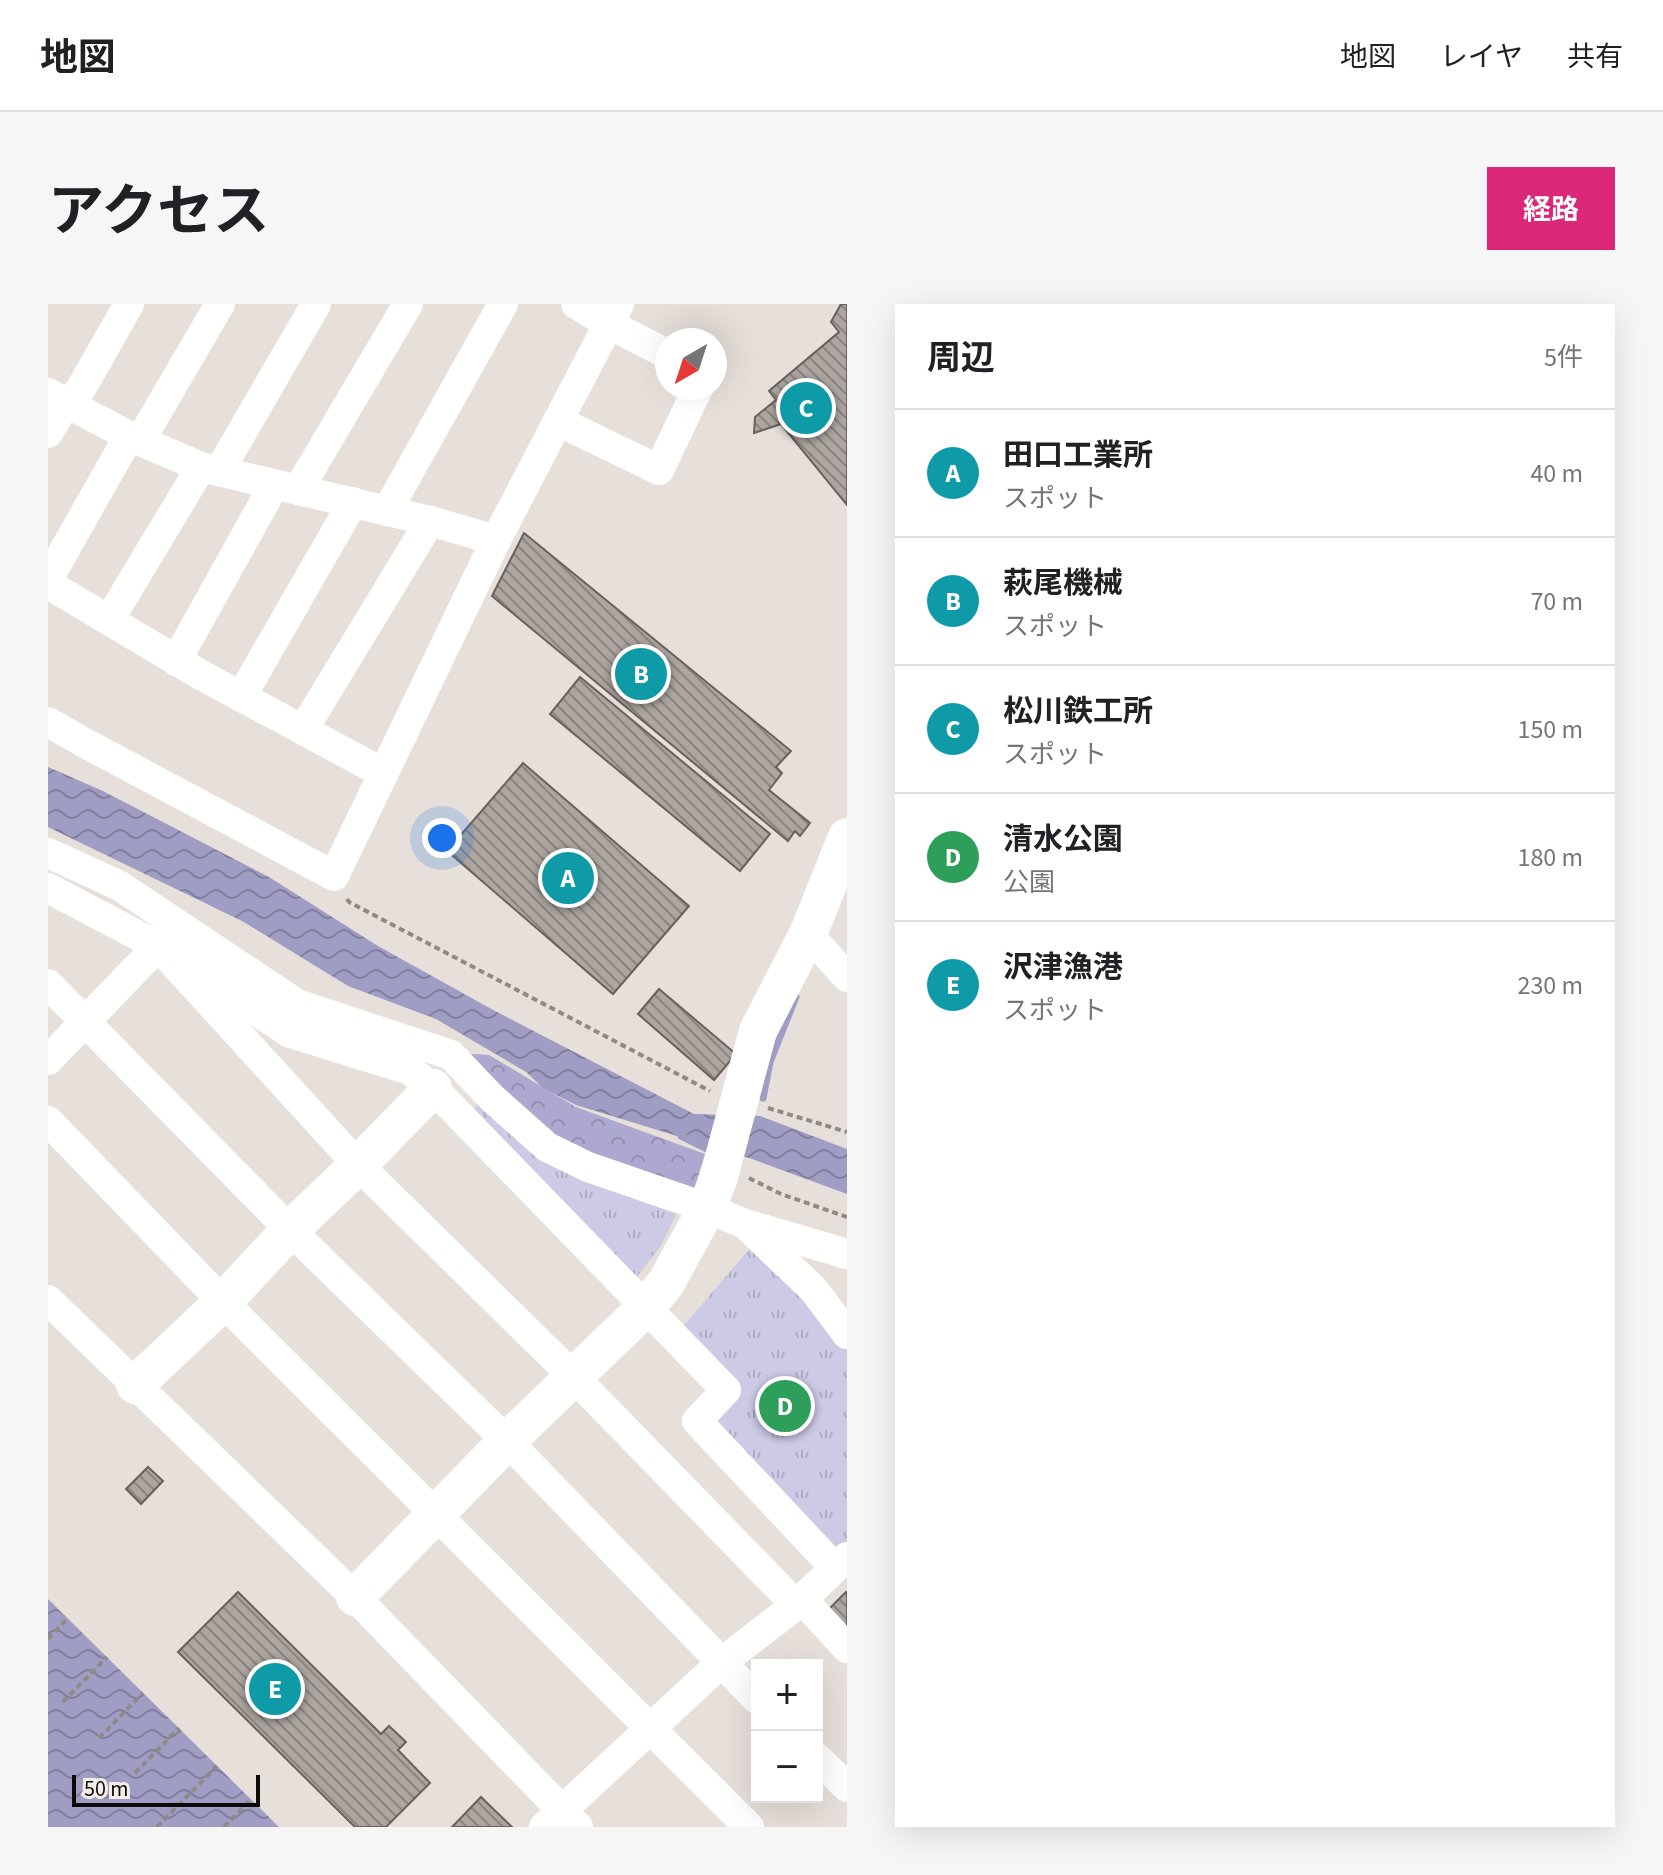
<!DOCTYPE html>
<html lang="ja">
<meta charset="utf-8">
<style>
:root{--surface:#fff;--page:#f6f6f6;--text:#202124;--muted:#757577;--line:#e0e0e0;--accent:#db2777}
body{margin:0;font-family:"Source Sans 3","Noto Sans JP",sans-serif;background:var(--page);color:var(--text)}
.controls{position:absolute;right:24px;bottom:24px;display:grid;overflow:hidden;border-radius:0px;box-shadow:0 8px 32px #0002}
.controls button{width:72px;height:72px;display:grid;place-items:center;padding:0;border:0;border-bottom:2px solid var(--line);background:var(--surface);color:var(--text);font:40px sans-serif}
.compass{position:absolute;left:607px;top:24px;width:72px;height:72px;border-radius:50%;background:var(--surface);box-shadow:0 8px 32px #0002;rotate:219deg}
.scale{position:absolute;left:24px;bottom:20px;width:188px;box-sizing:border-box;padding-left:8px;border:4px solid #0d0b09;border-top:0;font-size:22px;line-height:28px;white-space:nowrap;color:#0d0b09;-webkit-text-stroke:6px #f5ede8;paint-order:stroke}
.you{position:absolute;left:394px;top:534px;width:28px;height:28px;margin:-20px;border:6px solid #fff;border-radius:50%;background:#1a73e8;box-shadow:0 0 0 12px #1a73e833}
.badge{display:grid;place-items:center;width:52px;height:52px;border-radius:50%;background:var(--accent);color:#fff;font-size:26px;font-weight:700}
.pin{position:absolute;translate:-50% -50%;border:4px solid #fff;box-shadow:0 2px 8px #0006}
.list{margin:0;padding:0;list-style:none}
h2{display:flex;justify-content:space-between;align-items:center;height:104px;margin:0;padding:0 32px;font-size:34px}
h2 small{font-size:26px;font-weight:400;color:var(--muted)}
.list li{display:grid;grid-template-columns:52px 1fr auto;gap:24px;align-items:center;box-sizing:border-box;height:128px;padding:0 32px;border-top:2px solid var(--line)}
.list b{display:block;font-size:30px;white-space:nowrap}
.list p{margin:0;font-size:26px;white-space:nowrap;color:var(--muted)}
.list em{font-size:26px;font-style:normal;color:var(--muted)}
.map{position:relative;flex:none;width:799px;height:1523px;overflow:hidden;border-radius:0px}
header{display:flex;align-items:center;gap:48px;box-sizing:border-box;height:112px;padding:0 40px;background:var(--surface);border-bottom:2px solid var(--line)}
header strong{font-size:38px}
nav{display:flex;gap:44px;margin-inline-start:auto;font-size:28px}
.intro{display:flex;align-items:center;justify-content:space-between;box-sizing:border-box;height:192px;padding:0 48px}
h1{margin:0;font-size:56px}
.button{padding:20px 36px;border-radius:0px;background:var(--accent);color:#fff;font-size:28px;font-weight:700}
main{display:flex;gap:48px;padding:0 48px}
aside{flex:1;background:var(--surface);border-radius:0px;box-shadow:0 8px 32px #0002}
.map>svg:first-child{display:block}
</style>
<header>
<strong>地図</strong>
<nav><a>地図</a><a>レイヤ</a><a>共有</a></nav>
</header>
<div class="intro"><h1>アクセス</h1><a class="button">経路</a></div>
<main>
<div class="map">
<svg width="799" height="1523" viewBox="0 0 799 1523">
<defs>
<pattern id="grass-tufts" width="24" height="20" patternUnits="userSpaceOnUse" patternTransform="scale(2)"><rect width="24" height="20" fill="#cdcae6"/><path d="M3 7l-1-3M5 7V3M7 7l1-3M15 17l-1-3M17 17v-4M19 17l1-3" fill="none" stroke="#afacc4"/></pattern>
<pattern id="forest-crowns" width="20" height="18" patternUnits="userSpaceOnUse" patternTransform="scale(2)"><rect width="20" height="18" fill="#aca8d0"/><path d="M2 6a3 3 0 1 1 6 0M12 15a3 3 0 1 1 6 0" fill="none" stroke="#938fb1"/></pattern>
<pattern id="water-waves" width="16" height="10" patternUnits="userSpaceOnUse" patternTransform="scale(2)"><rect width="16" height="10" fill="#a09dc4"/><path d="M0 5q4-4 8 0t8 0" fill="none" stroke="#817e9d"/></pattern>
<pattern id="building-back-hatch" width="6" height="6" patternUnits="userSpaceOnUse" patternTransform="scale(2)"><rect width="6" height="6" fill="#aca5a0"/><path d="M-1 5l2 2M0 0l6 6M5-1l2 2" fill="none" stroke="#8a8581"/></pattern>
</defs>
<rect width="100%" height="100%" fill="#e7e0da"/>
<g fill="url(#grass-tufts)">
<path d="M432,796L630,907L612,943L588,974L424,809Z"/>
<path d="M711,934L799,1030V1248L788,1258L657,1119L692,1085L630,1028Z"/>
</g>
<path fill="url(#forest-crowns)" d="M407,749L441,751L528,803L657,850L645,888L575,866L496,829Z"/>
<g fill="url(#water-waves)">
<path d="M0,463L55,487L221,573L330,642L447,707L646,810L712,812L799,845V890L704,855L528,801L495,784L478,768L388,715L300,682L194,617L0,523Z"/>
<path d="M0,1295L231,1523H0Z"/>
</g>
<g fill="none" stroke-linecap="round" stroke-linejoin="round">
<g stroke="#a09dc4" stroke-width="7">
<path d="M715,794L722,758L748,693"/>
<path d="M633,832L665,848"/>
</g>
</g>
<g fill="url(#building-back-hatch)" stroke="#68615d" stroke-width="2">
<path d="M793,0H799V201L733,120L706,129L707,113L728,96L721,87L791,28L783,18Z"/>
<path d="M476,229L743,447L728,463L734,469L721,486L762,519L752,532L747,527L740,537L444,292Z"/>
<path d="M532,373L722,530L692,567L502,410Z"/>
<path d="M475,459L641,602L565,690L399,547Z"/>
<path d="M611,685L688,750L666,776L590,710Z"/>
<path d="M100,1163L115,1177L93,1200L78,1185Z"/>
<path d="M190,1288L333,1430L341,1422L358,1438L350,1446L382,1479L338,1523H307L130,1348Z"/>
<path d="M798,1288L799,1289V1335L775,1311Z"/>
<path d="M433,1493L464,1523H404Z"/>
</g>
<g fill="none" stroke-linecap="round" stroke-linejoin="round">
<g stroke="#8f8a85" stroke-width="4" stroke-dasharray="6 4" stroke-linecap="butt">
<path d="M299,595L301,598L662,787"/>
<path d="M720,804L799,828"/>
<path d="M701,874L733,890L799,913"/>
<path d="M0,1335L20,1314"/>
<path d="M15,1398L59,1353"/>
<path d="M51,1434L95,1389"/>
<path d="M87,1469L131,1424"/>
<path d="M109,1523L169,1462"/>
<path d="M176,1523L203,1495"/>
</g>
<g stroke="#fff" stroke-width="30">
<path d="M528,0L561,20L619,50"/>
<path d="M0,89L81,132L153,163L382,217L448,236"/>
<path d="M510,117L611,166L650,84"/>
<path d="M0,129L18,99L31,88L81,0"/>
<path d="M92,137L172,0"/>
<path d="M172,166L268,0"/>
<path d="M250,186L360,0"/>
<path d="M339,207L455,0"/>
<path d="M0,275L81,132"/>
<path d="M0,280L153,371L335,469"/>
<path d="M61,316L153,163"/>
<path d="M128,357L226,181"/>
<path d="M193,393L305,198"/>
<path d="M0,418L35,438L286,572L448,236L571,0"/>
<path d="M255,426L382,217"/>
<path d="M0,549L72,582L249,700L403,751L444,794L499,843L540,863L659,904L697,920L799,950"/>
<path d="M0,584L110,642L242,729L362,766L385,784L678,1086L649,1117L787,1264"/>
<path d="M760,630L799,673"/>
<path d="M0,680L242,926L459,1137L709,1395"/>
<path d="M0,756L110,642L310,861L525,1072L748,1301"/>
<path d="M0,817L175,998L701,1523"/>
<path d="M701,924L766,986L799,1030"/>
<path d="M0,996L307,1293L530,1523"/>
<path d="M754,1295L799,1344"/>
<path d="M769,1454L799,1483"/>
<path d="M496,1523L673,1359L748,1301L799,1253"/>
</g>
<g stroke="#fff" stroke-width="38">
<path d="M87,1081L175,998L242,926L310,861L385,784"/>
<path d="M307,1293L459,1137L598,1003L618,979L659,904L670,876L710,727L760,630L799,533"/>
</g>
</g>
</svg>
<div class="controls">
<button>+</button>
<button>−</button>
</div>
<svg class="compass" viewBox="-18 -18 36 36"><path d="M0-13l5 13h-10z" fill="#e53935"/><path d="M0 13l5-13h-10z" fill="#757577"/></svg>
<div class="scale">50 m</div>
<div class="you"></div>
<div class="pin badge" style="left:520px;top:574px;background:#0f9aa8">A</div>
<div class="pin badge" style="left:593px;top:370px;background:#0f9aa8">B</div>
<div class="pin badge" style="left:758px;top:104px;background:#0f9aa8">C</div>
<div class="pin badge" style="left:737px;top:1102px;background:#2e9e5b">D</div>
<div class="pin badge" style="left:227px;top:1385px;background:#0f9aa8">E</div>
</div>
<aside>
<h2>周辺<small>5件</small></h2>
<ul class="list">
<li><span class="badge" style="background:#0f9aa8">A</span><div><b>田口工業所</b><p>スポット</p></div><em>40 m</em></li>
<li><span class="badge" style="background:#0f9aa8">B</span><div><b>萩尾機械</b><p>スポット</p></div><em>70 m</em></li>
<li><span class="badge" style="background:#0f9aa8">C</span><div><b>松川鉄工所</b><p>スポット</p></div><em>150 m</em></li>
<li><span class="badge" style="background:#2e9e5b">D</span><div><b>清水公園</b><p>公園</p></div><em>180 m</em></li>
<li><span class="badge" style="background:#0f9aa8">E</span><div><b>沢津漁港</b><p>スポット</p></div><em>230 m</em></li>
</ul>
</aside>
</main>
